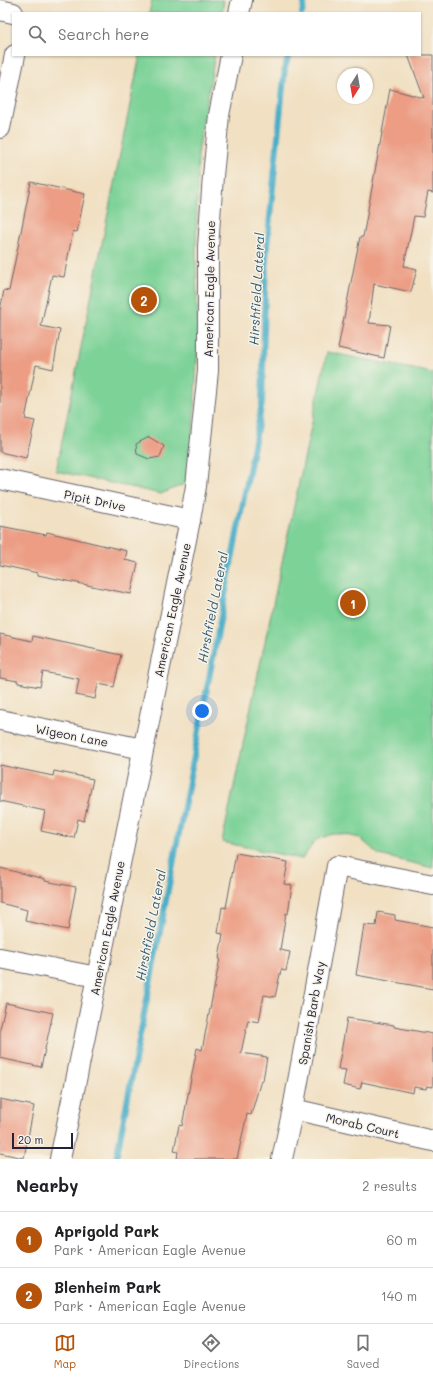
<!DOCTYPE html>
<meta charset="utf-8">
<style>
:root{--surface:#fff;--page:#f2f2f2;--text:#202124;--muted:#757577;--line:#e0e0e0;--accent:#b45309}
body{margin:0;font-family:Mali,sans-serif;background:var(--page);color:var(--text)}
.compass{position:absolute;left:337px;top:68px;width:36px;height:36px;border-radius:50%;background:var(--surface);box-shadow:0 1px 3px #0004;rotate:191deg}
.scale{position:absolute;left:12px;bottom:10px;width:61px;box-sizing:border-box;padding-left:4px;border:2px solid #22223b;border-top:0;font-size:11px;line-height:14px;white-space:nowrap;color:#22223b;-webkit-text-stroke:3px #f7f3e8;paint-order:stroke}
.you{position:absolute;left:202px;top:711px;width:14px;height:14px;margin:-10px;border:3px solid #fff;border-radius:50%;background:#1a73e8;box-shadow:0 0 0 6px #1a73e833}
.badge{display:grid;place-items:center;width:26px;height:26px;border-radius:50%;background:var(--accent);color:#fff;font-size:13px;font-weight:700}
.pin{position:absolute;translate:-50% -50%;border:2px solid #fff;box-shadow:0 1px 4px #0006}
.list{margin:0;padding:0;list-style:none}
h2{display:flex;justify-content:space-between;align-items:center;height:52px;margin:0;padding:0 16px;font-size:17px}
h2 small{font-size:13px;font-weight:400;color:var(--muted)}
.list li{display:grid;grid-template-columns:26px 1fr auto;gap:12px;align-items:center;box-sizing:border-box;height:56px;padding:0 16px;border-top:1px solid var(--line)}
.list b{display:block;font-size:15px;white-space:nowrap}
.list p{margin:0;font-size:13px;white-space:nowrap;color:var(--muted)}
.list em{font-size:13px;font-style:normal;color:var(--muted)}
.icon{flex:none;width:22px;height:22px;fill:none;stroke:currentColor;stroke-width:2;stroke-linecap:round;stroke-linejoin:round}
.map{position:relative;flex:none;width:433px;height:1159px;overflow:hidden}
.search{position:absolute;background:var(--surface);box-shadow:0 1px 3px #0004;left:12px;right:12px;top:12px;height:44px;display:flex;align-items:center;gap:10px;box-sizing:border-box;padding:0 14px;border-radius:0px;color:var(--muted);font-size:15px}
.sheet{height:164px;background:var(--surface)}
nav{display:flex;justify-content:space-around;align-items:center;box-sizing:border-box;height:56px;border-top:1px solid var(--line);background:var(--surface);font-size:11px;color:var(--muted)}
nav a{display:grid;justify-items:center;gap:2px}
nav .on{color:var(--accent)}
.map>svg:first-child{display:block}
</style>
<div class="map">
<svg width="433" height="1159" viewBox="0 0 433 1159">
<rect width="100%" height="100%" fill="#f7f3e8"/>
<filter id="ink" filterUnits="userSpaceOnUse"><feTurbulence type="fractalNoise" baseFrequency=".025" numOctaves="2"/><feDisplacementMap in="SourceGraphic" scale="8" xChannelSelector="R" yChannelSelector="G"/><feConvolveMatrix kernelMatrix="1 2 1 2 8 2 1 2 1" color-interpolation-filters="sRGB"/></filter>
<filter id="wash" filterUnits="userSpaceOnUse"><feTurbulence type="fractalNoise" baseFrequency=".012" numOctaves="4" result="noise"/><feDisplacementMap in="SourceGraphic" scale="16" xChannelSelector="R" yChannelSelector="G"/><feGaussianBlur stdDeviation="0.9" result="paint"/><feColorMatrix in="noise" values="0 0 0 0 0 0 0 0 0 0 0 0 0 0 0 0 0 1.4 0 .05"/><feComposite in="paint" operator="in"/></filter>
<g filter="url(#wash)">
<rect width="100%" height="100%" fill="#f1e0c2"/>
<g fill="#7bd297" stroke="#4e7a69">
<path d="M152,0H224L222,13H149Z"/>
<path d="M140,55H215L198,153L196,257L198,343L193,431L187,483L161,494L56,471Z"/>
<path d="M327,352L433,373V868L379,855L360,838L342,834H332L316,840L302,859L222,842Z"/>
</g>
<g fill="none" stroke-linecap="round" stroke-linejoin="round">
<g stroke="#49aec8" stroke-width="6">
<path d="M302,13L305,0"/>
<path d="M116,1159L262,404L266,257L285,67L289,55"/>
</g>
</g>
<g id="blocks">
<g fill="#ec9d84">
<path d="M408,55H433V193L428,192L423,217L414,216L404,266L417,269L411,292L374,284L369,323L390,325L384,358L338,348L360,237H363L390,89L424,98Z"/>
<path d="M31,182L85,194L77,232L73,231L64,277L52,275L41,326L60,330L53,369L36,365L25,419L35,421L26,458L0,452V311L4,290L9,291Z"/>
<path d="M149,437L164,446L160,457L149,459L137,454L136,444Z"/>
<path d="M0,526L46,535L47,532L127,551L125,560L138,563L131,594L38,575V573L0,565Z"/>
<path d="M0,634L32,641L33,636L121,655L114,687L98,684L95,699L76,695L79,679L43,672L40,687L18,683V681L0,678Z"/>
<path d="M0,765L53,776L54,771L93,779L84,821L78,819L74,838L41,831L45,811L0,801Z"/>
<path d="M236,853L288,862L284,884L292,885L288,914L286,913L280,950L290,952L286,971L281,970L275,997L264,995L259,1022L248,1020L241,1053L267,1057L263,1080H261L251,1115L247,1114L237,1159H177L178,1152L174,1151L179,1125L182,1126L197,1048L202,1050L220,958H219L223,934L218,933L222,907L226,908Z"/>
<path d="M0,868L45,879V881L76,887L68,930L25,921L27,910L0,903Z"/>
<path d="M378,912L395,915V920L433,927V989L356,975L364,925L376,926Z"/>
<path d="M6,1003L53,1013L41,1067L0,1058V1029Z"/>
<path d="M347,1018L394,1025V1027L433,1034V1087L427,1086L426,1089L414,1087L413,1093L362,1082L360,1089L343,1085L346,1070L338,1069Z"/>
<path d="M0,1099L34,1106L24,1158L0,1153Z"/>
</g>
</g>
</g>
<g filter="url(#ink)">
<use href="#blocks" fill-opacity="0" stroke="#6a646a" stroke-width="1"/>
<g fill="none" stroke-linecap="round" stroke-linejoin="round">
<g stroke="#6a646a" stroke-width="22">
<g id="minor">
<path d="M0,10L13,13"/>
<path d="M239,13L242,0"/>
<path d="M0,128L15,55"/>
<path d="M0,479L190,520"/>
<path d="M0,720L143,749"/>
<path d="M0,958L97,977"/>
<path d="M293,1109L433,1141"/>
<path d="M60,1159L190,520L196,486L208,371V247L213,176L219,115L231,55"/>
<path d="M282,1159L293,1109L337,866L433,885"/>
</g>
</g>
<use href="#minor" stroke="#fff" stroke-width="20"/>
</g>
</g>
<g text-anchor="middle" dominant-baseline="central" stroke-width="3" stroke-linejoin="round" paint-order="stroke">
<g font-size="12" fill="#22223b" stroke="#f7f3e8">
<text transform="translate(209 289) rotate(-89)">American Eagle Avenue</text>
<text transform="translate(95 500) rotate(12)">Pipit Drive</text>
<text transform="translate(172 610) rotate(-78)">American Eagle Avenue</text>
<text transform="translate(72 735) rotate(11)">Wigeon Lane</text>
<text transform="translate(107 928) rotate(-79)">American Eagle Avenue</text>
<text transform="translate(311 1013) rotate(-80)">Spanish Barb Way</text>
<text transform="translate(363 1125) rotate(13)">Morab Court</text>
</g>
<g font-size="13" font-style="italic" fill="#325a73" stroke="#f7f3e8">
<text transform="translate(256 289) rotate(-87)">Hirshfield Lateral</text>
<text transform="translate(212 607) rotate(-79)">Hirshfield Lateral</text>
<text transform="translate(150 925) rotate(-79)">Hirshfield Lateral</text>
</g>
</g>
</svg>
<svg class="compass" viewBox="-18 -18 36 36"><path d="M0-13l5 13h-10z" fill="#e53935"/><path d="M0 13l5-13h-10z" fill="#757577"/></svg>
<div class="scale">20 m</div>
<div class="you"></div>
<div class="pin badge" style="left:353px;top:603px">1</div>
<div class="pin badge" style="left:144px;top:300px">2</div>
<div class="search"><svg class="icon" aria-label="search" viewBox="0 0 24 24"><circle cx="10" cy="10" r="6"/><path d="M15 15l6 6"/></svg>Search here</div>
</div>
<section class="sheet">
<h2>Nearby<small>2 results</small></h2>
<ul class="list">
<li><span class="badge">1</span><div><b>Aprigold Park</b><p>Park · American Eagle Avenue</p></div><em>60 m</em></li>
<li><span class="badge">2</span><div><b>Blenheim Park</b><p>Park · American Eagle Avenue</p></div><em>140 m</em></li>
</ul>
</section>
<nav>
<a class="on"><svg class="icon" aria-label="map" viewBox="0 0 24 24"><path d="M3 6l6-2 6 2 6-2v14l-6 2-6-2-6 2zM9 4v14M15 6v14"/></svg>Map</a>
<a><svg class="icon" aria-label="directions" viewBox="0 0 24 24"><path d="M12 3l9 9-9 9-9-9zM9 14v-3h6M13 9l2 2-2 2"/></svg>Directions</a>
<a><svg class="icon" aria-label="saved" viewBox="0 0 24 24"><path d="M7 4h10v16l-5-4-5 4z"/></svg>Saved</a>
</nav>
